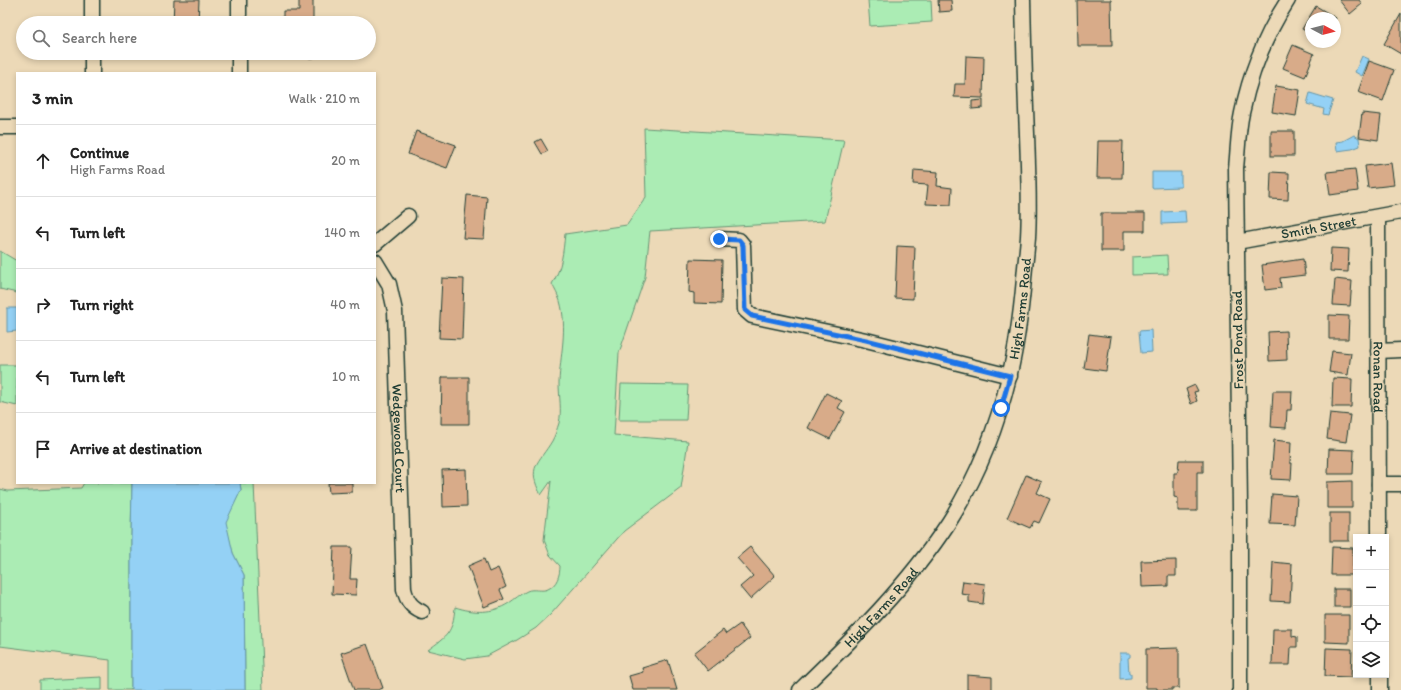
<!DOCTYPE html>
<meta charset="utf-8">
<style>
:root{--surface:#fff;--page:#f2f2f2;--text:#222;--muted:#767676;--line:#e0e0e0}
body{margin:0;font-family:Itim,sans-serif;background:var(--page);color:var(--text)}
.controls{position:absolute;right:12px;bottom:12px;display:grid;overflow:hidden;border-radius:0px;box-shadow:0 2px 6px #0003}
.controls button{width:36px;height:36px;display:grid;place-items:center;padding:0;border:0;border-bottom:1px solid var(--line);background:var(--surface);color:var(--text);font:20px sans-serif}
.compass{position:absolute;left:1305px;top:12px;width:36px;height:36px;border-radius:50%;background:var(--surface);box-shadow:0 2px 6px #0003;rotate:97deg}
.stop{position:absolute;width:12px;height:12px;margin:-9px;border:3px solid #1a73e8;border-radius:50%;background:#fff}
.stop.end{background:#1a73e8;border-color:#fff;box-shadow:0 1px 4px #0008}
.list{margin:0;padding:0;list-style:none}
h2{display:flex;justify-content:space-between;align-items:center;height:52px;margin:0;padding:0 16px;font-size:17px}
h2 small{font-size:13px;font-weight:400;color:var(--muted)}
.list li{display:grid;grid-template-columns:26px 1fr auto;gap:12px;align-items:center;box-sizing:border-box;height:72px;padding:0 16px;border-top:1px solid var(--line)}
.list b{display:block;font-size:15px;white-space:nowrap}
.list p{margin:0;font-size:13px;white-space:nowrap;color:var(--muted)}
.list em{font-size:13px;font-style:normal;color:var(--muted)}
.icon{flex:none;width:22px;height:22px;fill:none;stroke:currentColor;stroke-width:2;stroke-linecap:round;stroke-linejoin:round}
.map{position:relative;flex:none;width:1401px;height:690px;overflow:hidden}
.search{position:absolute;background:var(--surface);box-shadow:0 2px 6px #0003;left:16px;top:16px;width:360px;height:44px;display:flex;align-items:center;gap:10px;box-sizing:border-box;padding:0 14px;border-radius:22px;color:var(--muted);font-size:15px}
.panel{position:absolute;background:var(--surface);box-shadow:0 2px 6px #0003;left:16px;top:72px;width:360px;height:412px;border-radius:0px}
.map>svg:first-child{display:block}
</style>
<div class="map">
<svg width="1401" height="690" viewBox="0 0 1401 690">
<rect width="100%" height="100%" fill="#ecd9b7"/>
<filter id="ink" filterUnits="userSpaceOnUse"><feTurbulence type="fractalNoise" baseFrequency=".025" numOctaves="2"/><feDisplacementMap in="SourceGraphic" scale="8" xChannelSelector="R" yChannelSelector="G"/><feConvolveMatrix kernelMatrix="1 2 1 2 8 2 1 2 1" color-interpolation-filters="sRGB"/></filter>
<g filter="url(#ink)">
<g fill="#abecb4" stroke="#659474">
<path d="M868,0H931L932,22L870,26Z"/>
<path d="M644,128L844,140L825,221L650,231L645,277L619,353L614,435L688,441L681,488L624,531L551,614L536,628L517,640L487,656L465,659L428,650C447,636 453,633 455,607C474,613 492,614 509,603C515,599 520,594 527,591C533,588 542,592 548,589C557,585 560,575 560,566L550,555L544,540L551,481L541,495C526,467 539,463 552,441C555,436 557,429 559,423C562,411 559,396 559,383C560,355 568,329 560,301C558,295 555,290 552,284C562,268 563,252 565,234L627,225L646,197Z"/>
<path d="M0,251L17,261V293L0,289Z"/>
<path d="M1167,255L1168,274L1132,275V257Z"/>
<path d="M0,365H17V387L16,388L17,389V406L0,402Z"/>
<path d="M621,384L688,385L686,420H619Z"/>
<path d="M84,483H132L131,539V690H110V660L0,646V489L8,491L81,488Z"/>
<path d="M240,483H254L263,690H245L244,575L233,553L225,522L241,490Z"/>
<path d="M102,677V690H40V680Z"/>
</g>
<g fill="#94d1f5" stroke="#6596a8">
<path d="M1362,56L1369,59L1362,76L1355,72Z"/>
<path d="M1310,93L1333,100L1328,115L1323,114L1324,109L1307,104Z"/>
<path d="M1354,135L1359,138L1360,146L1352,149L1337,151L1336,142L1343,141Z"/>
<path d="M1152,172H1181V187L1152,188Z"/>
<path d="M1185,211L1186,223L1162,224V212Z"/>
<path d="M17,308V331L7,332V308Z"/>
<path d="M1151,330L1152,352L1141,353L1139,331Z"/>
<path d="M132,483H240L241,490L226,522L233,553L244,575L245,690H131V539Z"/>
<path d="M1120,653H1130V657L1128,658L1129,674H1131V678L1120,679Z"/>
</g>
<g fill="#d8ab89" stroke="#1f3d34">
<path d="M174,0H199L198,23H173Z"/>
<path d="M299,0H313V23H283V11H299Z"/>
<path d="M938,0H951L952,11L939,12Z"/>
<path d="M1077,0H1111L1112,46H1078Z"/>
<path d="M1339,0H1359L1362,4L1350,14Z"/>
<path d="M1316,6L1336,18L1335,20V18H1311V34L1302,29Z"/>
<path d="M1401,14V54L1384,44Z"/>
<path d="M1293,45L1314,54L1305,77L1283,68Z"/>
<rect x="283" y="53" width="30" height="5"/>
<path d="M966,56L984,57L983,98L954,97L955,84H965Z"/>
<path d="M1369,61L1394,70L1383,101L1358,92Z"/>
<path d="M1276,86L1300,90L1296,116L1272,112Z"/>
<path d="M983,100V108L972,109V101Z"/>
<path d="M1362,113L1381,115L1378,140L1359,137Z"/>
<path d="M416,131L456,145L447,168L408,154Z"/>
<rect x="1271" y="131" width="23" height="25"/>
<path d="M541,139L548,151L542,154L535,142Z"/>
<path d="M1098,141H1123L1122,178H1097Z"/>
<path d="M1391,163L1394,185L1368,188L1365,166Z"/>
<path d="M1355,169L1358,191L1330,195L1327,172Z"/>
<path d="M914,170L938,172L937,186L952,188L951,205L926,204L928,185L913,184Z"/>
<path d="M1271,172L1289,173L1288,200L1270,199Z"/>
<path d="M467,195L487,197L484,239L463,238Z"/>
<path d="M1101,213H1145V231H1124V251H1101Z"/>
<path d="M897,246L915,247L913,299L895,298Z"/>
<path d="M1331,248L1349,249L1348,272L1330,271Z"/>
<path d="M690,259L722,260L721,304L694,303V293L689,292Z"/>
<path d="M1303,259L1305,275L1280,278L1281,288L1265,290L1262,265Z"/>
<path d="M442,278L464,279L462,339L439,338Z"/>
<path d="M1335,279L1352,281L1350,306L1333,305Z"/>
<path d="M1329,315L1349,316L1348,339H1329Z"/>
<path d="M1286,331L1287,360L1269,361L1268,332Z"/>
<path d="M1089,334L1111,337L1106,371L1084,368Z"/>
<path d="M1332,351L1351,353L1348,375L1329,372Z"/>
<path d="M442,377H469V424H441Z"/>
<path d="M1333,378L1352,379L1351,407H1332Z"/>
<path d="M1195,385L1198,391L1194,392L1197,401L1191,404L1186,389Z"/>
<path d="M1273,391H1292L1291,410H1287L1286,428L1271,427Z"/>
<path d="M826,393L842,401L838,408L845,412L830,439L808,428Z"/>
<path d="M1330,413L1350,415L1346,442L1327,439Z"/>
<path d="M1274,440L1291,442L1290,463H1292L1291,480L1271,479Z"/>
<path d="M1329,449L1354,450L1353,474H1328Z"/>
<path d="M1179,460H1203V472H1197V511H1178V498L1174,497V473H1177L1178,471Z"/>
<path d="M466,469L467,506L443,507L442,470Z"/>
<path d="M1026,475L1042,482L1037,493L1050,499L1039,523L1034,521L1030,528L1007,518Z"/>
<path d="M1352,481V508H1327V482Z"/>
<path d="M328,483H352V492L329,493Z"/>
<path d="M1272,494L1297,496L1295,525L1270,524Z"/>
<rect x="1330" y="513" width="19" height="28"/>
<path d="M334,547H352L350,579H357L356,595L332,594Z"/>
<path d="M750,547L775,576L750,599L740,587L753,576L737,558Z"/>
<path d="M1332,547L1353,548V575H1331Z"/>
<path d="M484,559L489,572L498,568L506,587L500,590L504,599L484,607L468,566Z"/>
<path d="M1176,560V576H1168V586L1142,587L1141,561Z"/>
<path d="M1273,562L1292,564L1290,602L1271,601Z"/>
<path d="M963,581L985,584L983,604L969,602V595L961,594Z"/>
<rect x="1334" y="589" width="16" height="18"/>
<path d="M1325,615H1349V643L1325,642Z"/>
<path d="M740,624L750,638L708,671L694,653L723,630L726,634Z"/>
<path d="M1273,629H1292V636L1297,637V647H1291L1290,665H1272Z"/>
<path d="M367,644L383,688L378,690H354L341,653Z"/>
<path d="M1179,648V688H1172V690H1157V688H1146V649Z"/>
<path d="M1326,648L1352,649L1351,677L1325,676Z"/>
<path d="M668,660L677,690H633L629,676L643,672L642,668Z"/>
<path d="M967,675L992,677V690H967Z"/>
</g>
<g fill="none" stroke-linecap="round" stroke-linejoin="round">
<g stroke="#1f3d34" stroke-width="17">
<g id="minor">
<path d="M239,0V23"/>
<path d="M92,23V0"/>
<path d="M239,53V73"/>
<path d="M92,73V53"/>
<path d="M0,127H17"/>
<path id="s1" d="M1378,217L1379,537"/>
<path d="M719,239L739,240L743,245L745,310L752,316L866,340L1010,376"/>
<path id="s2" d="M1237,242L1401,212"/>
<path d="M375,244L408,216"/>
<path id="s3" d="M375,261L389,284L395,311L404,589C407,601 411,607 422,612"/>
<path d="M1378,351L1401,350"/>
<path d="M1379,484H1401"/>
<path d="M1380,675V690"/>
<path id="s4" d="M800,690C854,638 908,585 949,522C977,478 997,427 1009,377C1017,345 1021,312 1024,279C1025,265 1027,251 1028,237C1030,203 1028,168 1027,134C1025,89 1024,45 1023,0"/>
<path d="M1240,690V508L1236,168C1238,150 1238,131 1242,113C1250,74 1266,34 1288,0"/>
</g>
</g>
<use href="#minor" stroke="#ecd9b7" stroke-width="14"/>
</g>
</g>
<g fill="none" stroke-linecap="round" stroke-linejoin="round" filter="url(#ink)">
<path stroke="#1a73e8" stroke-width="5" d="M719,239L739,240L743,245L745,310L752,316L866,340L1010,376L1001,408"/>
</g>
<g text-anchor="middle" dominant-baseline="central" stroke-width="3.5" stroke-linejoin="round" paint-order="stroke">
<g font-size="14" fill="#1f3d34" stroke="#ecd9b7">
<text stroke="none"><textPath href="#s2" startOffset="83">Smith Street</textPath></text>
<text stroke="none"><textPath href="#s4" startOffset="452">High Farms Road</textPath></text>
<text transform="translate(1238 340) rotate(-91)">Frost Pond Road</text>
<text stroke="none"><textPath href="#s1" startOffset="160">Ronan Road</textPath></text>
<text stroke="none"><textPath href="#s3" startOffset="182">Wedgewood Court</textPath></text>
<text stroke="none"><textPath href="#s4" startOffset="116">High Farms Road</textPath></text>
</g>
</g>
</svg>
<div class="controls">
<button>+</button>
<button>−</button>
<button><svg class="icon" aria-label="locate" viewBox="0 0 24 24"><circle cx="12" cy="12" r="6"/><path d="M12 2v4M12 18v4M2 12h4M18 12h4"/></svg></button>
<button><svg class="icon" aria-label="layers" viewBox="0 0 24 24"><path d="M12 4l9 5-9 5-9-5zM3 14l9 5 9-5"/></svg></button>
</div>
<svg class="compass" viewBox="-18 -18 36 36"><path d="M0-13l5 13h-10z" fill="#e53935"/><path d="M0 13l5-13h-10z" fill="#767676"/></svg>
<div class="stop" style="left:1001px;top:408px"></div>
<div class="stop end" style="left:719px;top:239px"></div>
<div class="search"><svg class="icon" aria-label="search" viewBox="0 0 24 24"><circle cx="10" cy="10" r="6"/><path d="M15 15l6 6"/></svg>Search here</div>
<section class="panel">
<h2>3 min<small>Walk · 210 m</small></h2>
<ul class="list">
<li><svg class="icon" aria-label="ahead" viewBox="0 0 24 24"><path d="M12 20V5M6 11l6-6 6 6"/></svg><div><b>Continue</b><p>High Farms Road</p></div><em>20 m</em></li>
<li><svg class="icon" aria-label="left" viewBox="0 0 24 24"><path d="M17 20v-9H6M10 6l-5 5 5 5"/></svg><div><b>Turn left</b></div><em>140 m</em></li>
<li><svg class="icon" aria-label="right" viewBox="0 0 24 24"><path d="M7 20v-9h11M14 6l5 5-5 5"/></svg><div><b>Turn right</b></div><em>40 m</em></li>
<li><svg class="icon" aria-label="left" viewBox="0 0 24 24"><path d="M17 20v-9H6M10 6l-5 5 5 5"/></svg><div><b>Turn left</b></div><em>10 m</em></li>
<li><svg class="icon" aria-label="arrive" viewBox="0 0 24 24"><path d="M6 21V4h12l-3 4 3 4H6"/></svg><div><b>Arrive at destination</b></div></li>
</ul>
</section>
</div>
